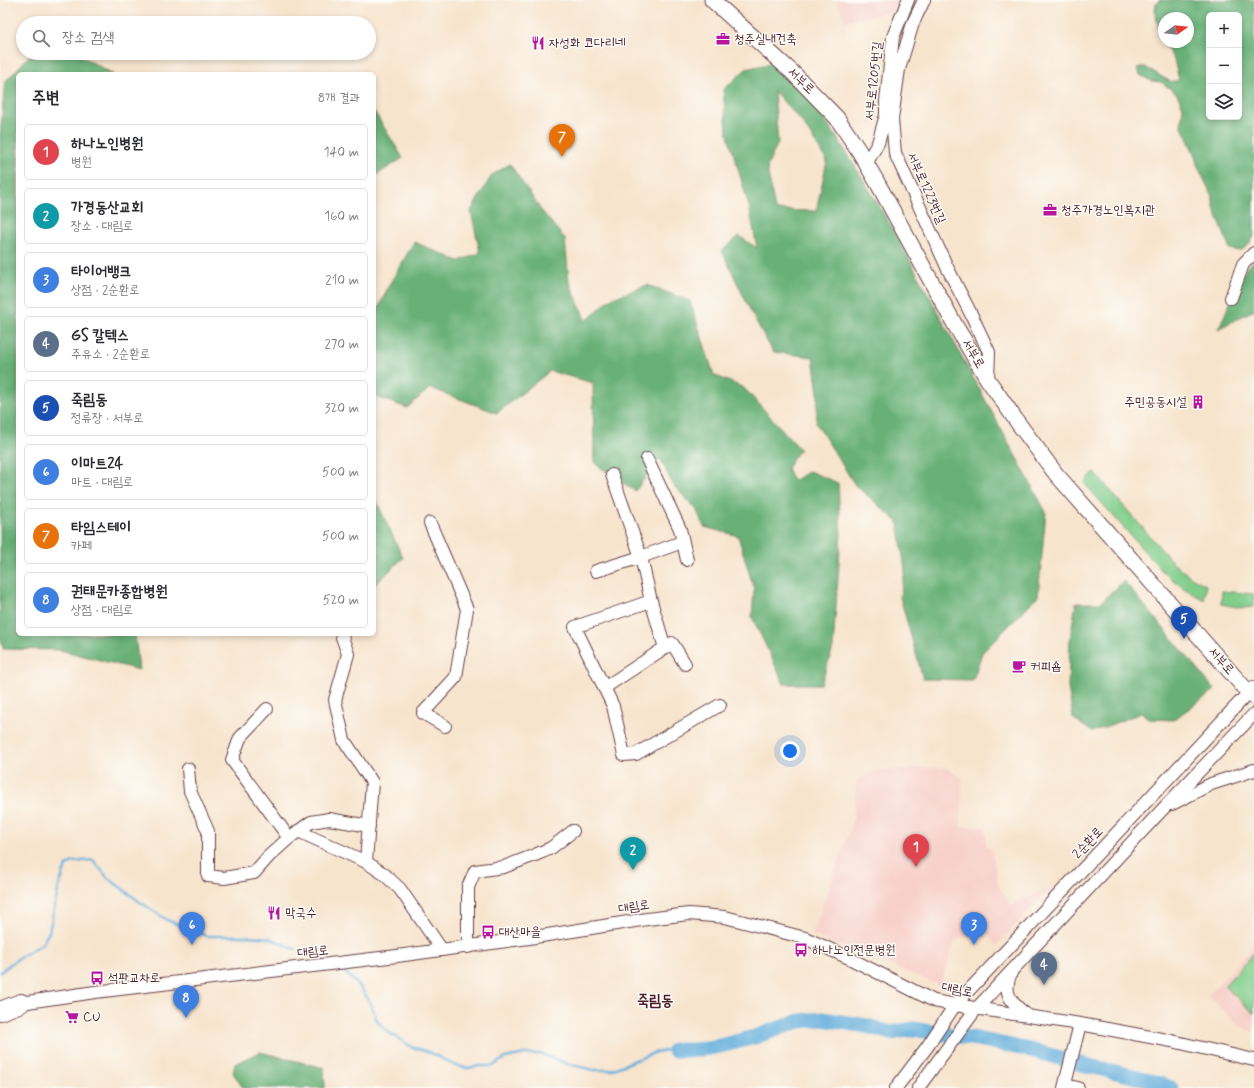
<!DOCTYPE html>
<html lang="ko">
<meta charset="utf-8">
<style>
:root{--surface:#fff;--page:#f7f7f7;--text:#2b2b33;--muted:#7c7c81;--line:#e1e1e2;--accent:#ea580c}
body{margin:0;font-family:Mynerve,"Poor Story",sans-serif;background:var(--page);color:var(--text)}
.controls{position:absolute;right:12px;top:12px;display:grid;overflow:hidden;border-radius:6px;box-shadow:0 2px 6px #0003}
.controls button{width:36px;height:36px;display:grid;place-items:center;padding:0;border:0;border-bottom:1px solid var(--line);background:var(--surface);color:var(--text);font:20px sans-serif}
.compass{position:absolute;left:1158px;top:12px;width:36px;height:36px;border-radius:50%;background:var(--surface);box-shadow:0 2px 6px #0003;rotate:76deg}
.you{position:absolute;left:790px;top:751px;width:14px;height:14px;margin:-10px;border:3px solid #fff;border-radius:50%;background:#1a73e8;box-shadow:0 0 0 6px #1a73e833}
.badge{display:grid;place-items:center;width:26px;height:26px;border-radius:50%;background:var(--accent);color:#fff;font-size:13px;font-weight:700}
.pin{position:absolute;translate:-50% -33px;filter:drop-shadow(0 1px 2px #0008)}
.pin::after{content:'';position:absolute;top:21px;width:14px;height:12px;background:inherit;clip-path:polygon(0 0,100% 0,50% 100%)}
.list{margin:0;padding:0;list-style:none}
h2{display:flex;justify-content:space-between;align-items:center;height:52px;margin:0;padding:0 16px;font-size:17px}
h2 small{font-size:13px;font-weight:400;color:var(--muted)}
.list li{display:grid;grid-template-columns:26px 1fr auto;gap:12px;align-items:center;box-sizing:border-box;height:56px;margin:0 8px 8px;padding:0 8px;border:1px solid var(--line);border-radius:6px}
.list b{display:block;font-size:15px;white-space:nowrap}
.list p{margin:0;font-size:13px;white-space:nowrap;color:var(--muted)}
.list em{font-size:13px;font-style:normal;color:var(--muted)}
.icon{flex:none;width:22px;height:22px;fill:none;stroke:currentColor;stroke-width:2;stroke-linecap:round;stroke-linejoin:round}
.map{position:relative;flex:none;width:1254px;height:1088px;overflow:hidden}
.search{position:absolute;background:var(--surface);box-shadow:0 2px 6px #0003;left:16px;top:16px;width:360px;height:44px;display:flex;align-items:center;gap:10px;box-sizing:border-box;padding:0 14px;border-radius:22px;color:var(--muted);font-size:15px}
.panel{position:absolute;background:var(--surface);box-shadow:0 2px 6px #0003;left:16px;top:72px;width:360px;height:564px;border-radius:6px}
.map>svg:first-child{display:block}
</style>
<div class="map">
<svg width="1254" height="1088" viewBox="0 0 1254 1088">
<rect width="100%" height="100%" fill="#fdfcf7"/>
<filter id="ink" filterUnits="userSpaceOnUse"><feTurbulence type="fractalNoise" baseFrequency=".025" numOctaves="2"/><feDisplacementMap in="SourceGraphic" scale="8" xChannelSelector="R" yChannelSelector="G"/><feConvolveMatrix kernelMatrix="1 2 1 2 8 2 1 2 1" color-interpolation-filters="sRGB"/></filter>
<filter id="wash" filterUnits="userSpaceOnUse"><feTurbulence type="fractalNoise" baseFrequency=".012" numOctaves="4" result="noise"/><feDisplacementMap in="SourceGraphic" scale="16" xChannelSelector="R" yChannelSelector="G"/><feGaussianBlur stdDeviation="0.9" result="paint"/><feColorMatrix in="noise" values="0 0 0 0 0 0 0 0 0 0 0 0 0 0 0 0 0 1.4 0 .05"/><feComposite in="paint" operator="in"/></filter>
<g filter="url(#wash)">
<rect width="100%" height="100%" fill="#f7e4cd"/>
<g fill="#f7d0c9">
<path d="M836,0H899L896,11L845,21Z"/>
<path d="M945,767L962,779L961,827H986V846L992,850L998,884L1010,905L1052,887L996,946L984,929L955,941L940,985L812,935L854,817L856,782L871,771Z"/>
<path d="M1254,946V1033L1240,1026L1208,996Z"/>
</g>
<g fill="#81cd8b" stroke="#66765b">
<path d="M1094,472L1174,564L1191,577L1206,585L1204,600L1182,587L1163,572L1084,483Z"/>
<path d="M1222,591L1254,594V607L1242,608L1221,604Z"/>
<path d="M1254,953V1013L1224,986Z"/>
</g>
<g fill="#68b077" stroke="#596851" fill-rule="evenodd">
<path d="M1159,0H1254V237C1247,247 1243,254 1230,249L1215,211L1212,196L1198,167L1194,153L1181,125L1183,107L1177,94L1161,82L1151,81L1140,75L1137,68L1145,67L1171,82L1179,80L1174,60L1161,39L1155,12L1156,3ZM1209,15H1239V117H1209ZM1164,18H1188V42H1164Z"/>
<path d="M32,53H76L113,74H18V634H135L139,670L60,650L3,649L0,634V503L1,498L0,495V137L5,82Z"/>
<path d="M771,63L813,102L849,156L894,231L1046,512L1038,596L982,653L973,680L923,679L900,597L905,570L898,522L855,485L816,423L818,393L813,357L773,352L752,314L722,251L739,236L757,248L749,206L727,132L723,90L746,69ZM774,91L802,122L827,161L816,211L775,210L767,167L778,143Z"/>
<path d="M374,111L403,158L375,176L374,182Z"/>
<path d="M510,164L541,210L565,239L569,281L586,321L610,299L647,285L690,301L714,375L744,388L800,449L787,468L793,481L809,471L838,483L841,534L833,648L821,684H784L752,617L754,589L738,536L704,527L696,509L673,485L660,458L635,491L594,463L593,383L550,371L497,413L430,388L407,408L374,396V318L389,285L414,242L459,261L480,253L471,211L492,175Z"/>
<path d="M1254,261V310L1218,329L1247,267Z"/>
<path d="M374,496L403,558L374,586Z"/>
<path d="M1124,581L1215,690L1173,720L1150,719L1141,713L1092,732L1073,718L1068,687L1070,638L1076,603H1100Z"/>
<path d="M260,1052L324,1068L325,1088H243L233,1073L235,1064Z"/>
</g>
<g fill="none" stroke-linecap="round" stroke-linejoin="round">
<g stroke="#63addb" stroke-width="2.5">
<path d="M331,970H343L361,988L371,1004L377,1021L388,1032L410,1046L433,1054L454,1065L467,1068L480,1066H493L505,1058L525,1054H541L568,1064L594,1070H611L656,1052L674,1050"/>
<path d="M0,972L16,960L42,944L49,932L59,886L66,866L73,862L93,860L108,878L140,902L167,920L207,936H247L269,938L295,949"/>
</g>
<path stroke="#63addb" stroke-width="15" d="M674,1050H696L720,1046L758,1036L799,1021L823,1019L867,1026L891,1033L913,1029L977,1039L1035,1051L1085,1065L1146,1079L1171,1088"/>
</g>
</g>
<g filter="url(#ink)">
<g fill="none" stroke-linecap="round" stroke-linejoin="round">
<g stroke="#643d43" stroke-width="14">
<g id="minor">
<path d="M924,0L913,23L899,69L892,119L895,153L947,267L972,316L989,352L988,380"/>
<path d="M866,164L878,143L886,115V101L893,37L908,0"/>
<path d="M1231,298L1243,264L1254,253"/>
<path d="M647,459L680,529L687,560"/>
<path d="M612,475L641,557L651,601L575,627L613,706L624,755L636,754L720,705"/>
<path d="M430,523L467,609L456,677L423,713L445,726"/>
<path d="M596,571L641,557L682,542"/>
<path d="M651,601L665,648"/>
<path d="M343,634L342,637L348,654L335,700L344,740L372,782L366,862L384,874L400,889L442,950"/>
<path d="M604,688L672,643L685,664"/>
<path d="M267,709L240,738L232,760L289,838"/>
<path d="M188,769L190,791L208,831V876L224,878L254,873L269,856L289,838L311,822L329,819L369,826"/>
<path d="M1172,804L1211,784L1254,770"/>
<path d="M298,831L366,862"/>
<path d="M468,947V887L475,871L504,867L535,855L551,848L573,831"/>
<path d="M1011,973C1002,993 1011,1003 1027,1015"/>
<path d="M14,1004L95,992L397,956L529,938L647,919L689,914L725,917L805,938L847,957L934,1001L955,1005L1080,1024L1172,1041L1254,1060"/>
<path d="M1065,1085L1078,1088"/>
<path d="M896,1088L927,1047L955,1005L1254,687"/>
<path d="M918,1088L976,1009L1161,811L1254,714"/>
<path d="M1064,1088L1080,1024"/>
</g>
</g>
<g stroke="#643d43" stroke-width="17">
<path id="major" d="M712,0L792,72L837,118L859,151L877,182L955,325L988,380L1018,423L1056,474L1249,693L1254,696"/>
</g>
<g stroke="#643d43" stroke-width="20">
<path id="highway" d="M0,1011L21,1003"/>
</g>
<use href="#minor" stroke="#fff" stroke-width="12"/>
<use href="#major" stroke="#fff" stroke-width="15"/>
<use href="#highway" stroke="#fff" stroke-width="18"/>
</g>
</g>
<defs>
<g id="office-bare" transform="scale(1.08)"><path d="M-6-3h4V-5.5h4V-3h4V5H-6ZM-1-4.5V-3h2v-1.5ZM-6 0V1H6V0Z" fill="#b5179e" stroke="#fdfcf7" stroke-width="2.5" paint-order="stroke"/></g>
<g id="restaurant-bare" transform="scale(1.08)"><path d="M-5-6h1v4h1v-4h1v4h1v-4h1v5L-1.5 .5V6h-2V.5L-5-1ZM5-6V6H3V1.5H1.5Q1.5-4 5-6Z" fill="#b5179e" stroke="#fdfcf7" stroke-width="2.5" paint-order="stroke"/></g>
<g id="building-bare" transform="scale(1.08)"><path d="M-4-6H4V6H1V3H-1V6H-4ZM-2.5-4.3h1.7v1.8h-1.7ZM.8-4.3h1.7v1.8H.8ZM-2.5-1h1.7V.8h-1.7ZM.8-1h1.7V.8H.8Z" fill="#b5179e" stroke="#fdfcf7" stroke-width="2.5" paint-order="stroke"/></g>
<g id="cafe-bare" transform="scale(1.08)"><path d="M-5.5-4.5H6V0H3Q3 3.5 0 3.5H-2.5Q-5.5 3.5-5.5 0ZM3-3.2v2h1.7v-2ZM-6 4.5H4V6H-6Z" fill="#b5179e" stroke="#fdfcf7" stroke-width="2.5" paint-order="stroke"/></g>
<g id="bus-bare" transform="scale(1.08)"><path d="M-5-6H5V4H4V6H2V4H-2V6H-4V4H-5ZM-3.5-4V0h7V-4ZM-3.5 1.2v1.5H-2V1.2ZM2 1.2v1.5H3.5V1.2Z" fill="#b5179e" stroke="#fdfcf7" stroke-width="2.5" paint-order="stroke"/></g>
<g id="supermarket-bare" transform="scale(1.08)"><path d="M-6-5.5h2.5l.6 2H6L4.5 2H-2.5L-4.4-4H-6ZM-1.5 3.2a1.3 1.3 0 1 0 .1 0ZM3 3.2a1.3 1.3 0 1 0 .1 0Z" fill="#b5179e" stroke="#fdfcf7" stroke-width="2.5" paint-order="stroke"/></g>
</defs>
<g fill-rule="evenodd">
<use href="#office-bare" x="723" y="39"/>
<use href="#restaurant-bare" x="538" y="43"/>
<use href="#office-bare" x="1050" y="210"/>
<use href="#building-bare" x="1198" y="402"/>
<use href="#cafe-bare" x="1019" y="666"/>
<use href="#restaurant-bare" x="274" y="913"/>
<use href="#bus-bare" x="488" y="932"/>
<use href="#bus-bare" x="801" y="950"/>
<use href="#bus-bare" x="97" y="978"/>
<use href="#supermarket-bare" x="72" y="1017"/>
</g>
<g text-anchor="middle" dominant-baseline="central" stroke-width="3" stroke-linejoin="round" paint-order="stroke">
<g font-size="13" fill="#4a1f2b" stroke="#fdfcf7" text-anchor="start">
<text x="734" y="39">청주실내건축</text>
<text x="549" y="43">자성화 코다리네</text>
<text x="1061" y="210">청주가경노인복지관</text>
<text x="1187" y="402" text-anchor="end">주민공동시설</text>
<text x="1030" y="666">커피숍</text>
<text x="285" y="913">막국수</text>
<text x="499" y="932">대산마을</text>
<text x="812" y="950">하나노인전문병원</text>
<text x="108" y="978">석판교차로</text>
<text x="83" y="1017">CU</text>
</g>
<g font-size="13" fill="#4a1f2b" stroke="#fdfcf7">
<text transform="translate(801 81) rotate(44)">서부로</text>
<text transform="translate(874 81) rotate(-84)">서부로1205번길</text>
<text transform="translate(926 188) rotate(66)">서부로1223번길</text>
<text transform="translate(973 354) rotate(59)">서부로</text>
<text transform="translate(1221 661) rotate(48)">서부로</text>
<text transform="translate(1088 843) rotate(-47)">2순환로</text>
<text transform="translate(634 907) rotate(-9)">대림로</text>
<text transform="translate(313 952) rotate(-6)">대림로</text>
<text transform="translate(957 990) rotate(12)">대림로</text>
</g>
<g font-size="15" font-weight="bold" fill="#4a1f2b" stroke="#fdfcf7">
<text x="655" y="1001">죽림동</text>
</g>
</g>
</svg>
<div class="controls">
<button>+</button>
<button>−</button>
<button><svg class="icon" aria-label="layers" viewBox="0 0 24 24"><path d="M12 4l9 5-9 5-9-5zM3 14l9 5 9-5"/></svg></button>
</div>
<svg class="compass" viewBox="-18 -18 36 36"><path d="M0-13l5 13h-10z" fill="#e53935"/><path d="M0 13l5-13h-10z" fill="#7c7c81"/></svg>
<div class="you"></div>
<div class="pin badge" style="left:916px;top:867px;background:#e0444e">1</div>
<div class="pin badge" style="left:633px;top:870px;background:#0f9aa8">2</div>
<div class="pin badge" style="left:974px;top:945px;background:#3f7fe0">3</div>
<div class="pin badge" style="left:1044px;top:985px;background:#5c6f8a">4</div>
<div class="pin badge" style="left:1184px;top:639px;background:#1a4fb4">5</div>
<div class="pin badge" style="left:192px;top:945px;background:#3f7fe0">6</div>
<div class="pin badge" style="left:562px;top:157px;background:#e8710a">7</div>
<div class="pin badge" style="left:186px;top:1018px;background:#3f7fe0">8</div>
<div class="search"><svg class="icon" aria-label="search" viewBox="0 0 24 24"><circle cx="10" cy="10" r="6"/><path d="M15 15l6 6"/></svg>장소 검색</div>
<section class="panel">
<h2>주변<small>8개 결과</small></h2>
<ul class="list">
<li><span class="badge" style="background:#e0444e">1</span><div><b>하나노인병원</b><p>병원</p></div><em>140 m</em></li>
<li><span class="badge" style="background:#0f9aa8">2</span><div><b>가경동산교회</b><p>장소 · 대림로</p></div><em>160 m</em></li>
<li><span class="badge" style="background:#3f7fe0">3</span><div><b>타이어뱅크</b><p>상점 · 2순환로</p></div><em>210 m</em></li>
<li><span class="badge" style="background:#5c6f8a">4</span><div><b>GS 칼텍스</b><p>주유소 · 2순환로</p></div><em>270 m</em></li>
<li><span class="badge" style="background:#1a4fb4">5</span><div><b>죽림동</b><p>정류장 · 서부로</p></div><em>320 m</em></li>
<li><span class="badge" style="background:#3f7fe0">6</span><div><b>이마트24</b><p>마트 · 대림로</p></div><em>500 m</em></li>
<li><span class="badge" style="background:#e8710a">7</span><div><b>타임스테이</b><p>카페</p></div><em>500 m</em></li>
<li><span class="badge" style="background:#3f7fe0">8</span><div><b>권태문카종합병원</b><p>상점 · 대림로</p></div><em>520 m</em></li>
</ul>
</section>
</div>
